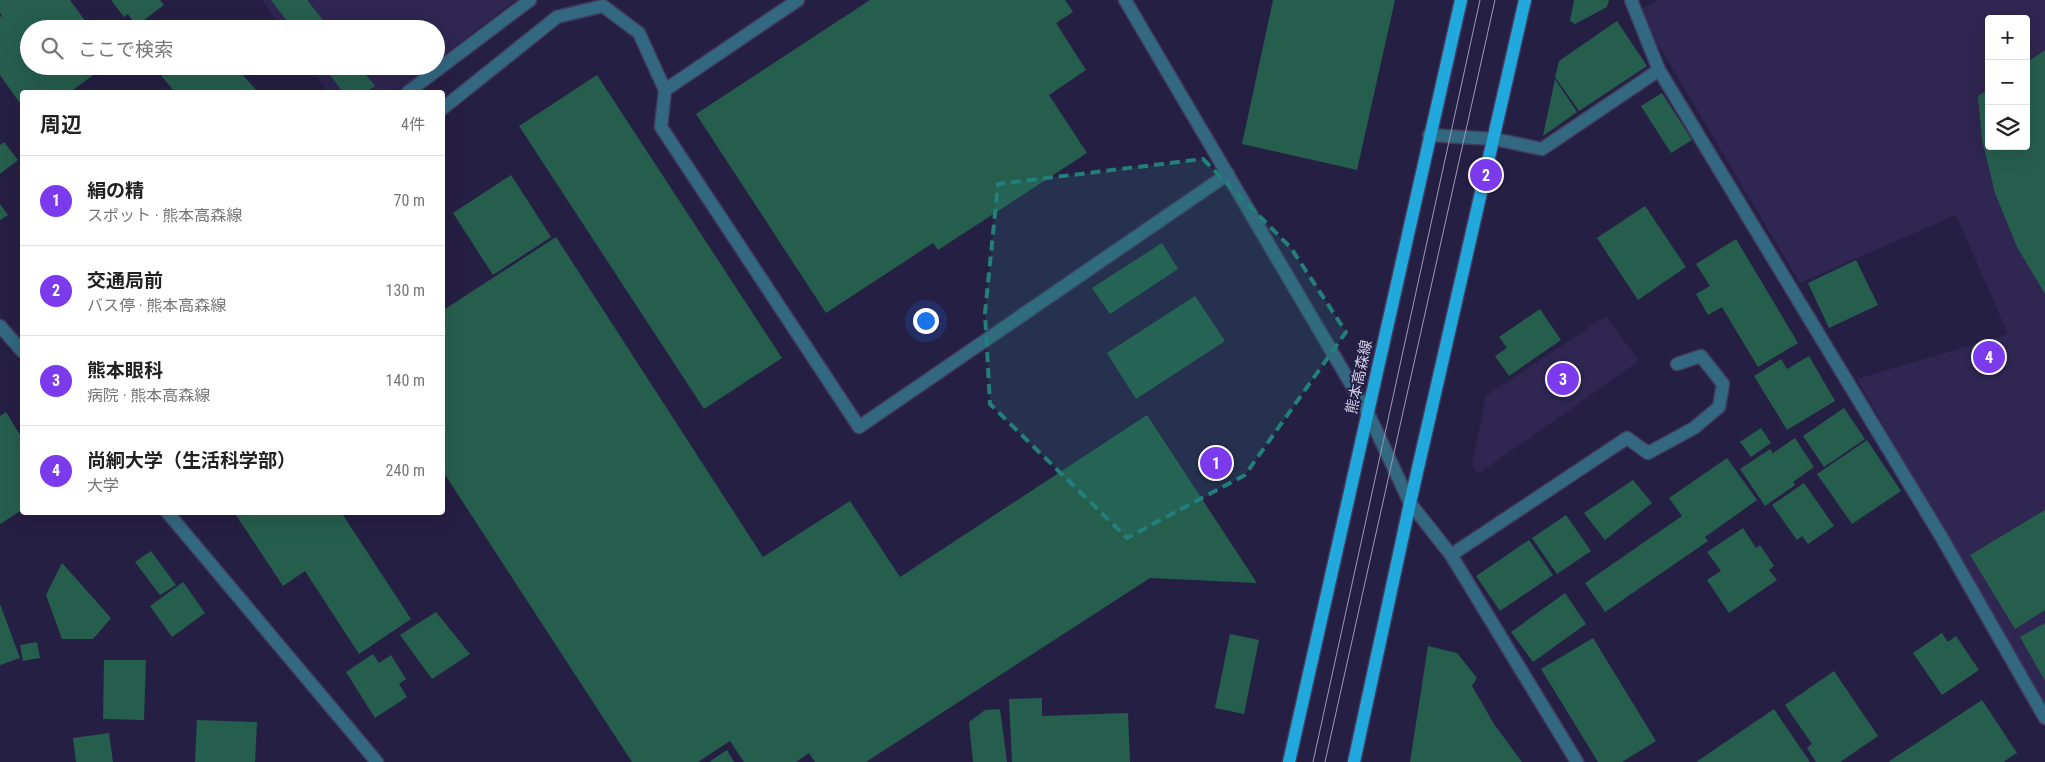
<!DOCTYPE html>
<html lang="ja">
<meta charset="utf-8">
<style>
:root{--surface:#fff;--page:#f6f6f6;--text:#222;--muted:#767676;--line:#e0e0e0;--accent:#7c3aed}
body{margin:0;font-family:"Roboto Condensed","Noto Sans JP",sans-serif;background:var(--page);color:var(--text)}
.controls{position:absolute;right:15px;top:15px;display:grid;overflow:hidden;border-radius:5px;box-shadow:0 5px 20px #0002}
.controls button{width:45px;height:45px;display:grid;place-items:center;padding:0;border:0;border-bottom:1px solid var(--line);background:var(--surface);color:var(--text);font:25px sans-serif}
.you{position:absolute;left:925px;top:320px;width:18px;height:18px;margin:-12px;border:4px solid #fff;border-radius:50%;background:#1a73e8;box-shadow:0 0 0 8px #1a73e833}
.badge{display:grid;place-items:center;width:32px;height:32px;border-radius:50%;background:var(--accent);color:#fff;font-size:16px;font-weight:700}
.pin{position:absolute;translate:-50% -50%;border:2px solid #fff;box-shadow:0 1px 5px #0006}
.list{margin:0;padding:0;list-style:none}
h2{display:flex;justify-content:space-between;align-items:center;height:65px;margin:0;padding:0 20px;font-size:21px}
h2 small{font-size:16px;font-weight:400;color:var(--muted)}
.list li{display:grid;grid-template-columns:32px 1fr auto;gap:15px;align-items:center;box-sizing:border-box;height:90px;padding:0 20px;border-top:1px solid var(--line)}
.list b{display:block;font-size:19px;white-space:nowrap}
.list p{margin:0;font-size:16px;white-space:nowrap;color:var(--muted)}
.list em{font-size:16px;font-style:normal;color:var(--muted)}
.icon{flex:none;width:28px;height:28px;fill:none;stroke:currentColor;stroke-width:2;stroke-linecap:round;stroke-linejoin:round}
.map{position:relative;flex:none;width:2045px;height:762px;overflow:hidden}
.search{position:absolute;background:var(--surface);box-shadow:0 5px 20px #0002;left:20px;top:20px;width:425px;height:55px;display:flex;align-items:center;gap:12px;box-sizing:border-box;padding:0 18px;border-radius:28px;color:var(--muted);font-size:19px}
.panel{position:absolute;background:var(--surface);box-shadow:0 5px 20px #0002;left:20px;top:90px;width:425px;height:425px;border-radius:5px}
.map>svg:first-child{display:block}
</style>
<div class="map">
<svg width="2045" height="762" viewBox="0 0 2045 762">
<rect width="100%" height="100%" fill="#261f44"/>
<g fill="#2f2651" fill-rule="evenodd">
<path d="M262,0H515L436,61V29H282Z"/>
<path d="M1658,0H2045V709L1857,379L2008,334L1956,215L1800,283L1638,11ZM1989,19H2026V146H1989Z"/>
<path d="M309,66H430L396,92H328Z"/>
<path d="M1606,316L1639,361L1478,474L1472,465L1486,396Z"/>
</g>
<g fill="#265e4d">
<path d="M0,0H70L91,29H29V66H106L70,92H22V106L0,75V17L2,16L0,13Z"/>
<path d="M111,0H160L164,5L136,26L128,14L124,17Z"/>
<path d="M271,0H307L330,29H293Z"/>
<path d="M870,0H1065L1073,12L1056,23L1086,70L1049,95L1087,153L938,250L933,243L826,313L696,114Z"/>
<path d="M1273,0H1395L1357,170L1242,144Z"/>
<path d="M1574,0H1609L1607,7L1575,24L1570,21Z"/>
<path d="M1617,21L1647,66L1579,111L1555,77L1559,61Z"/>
<path d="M2045,50V294L2017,247L1995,193L1982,140L1978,96L1989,89V146H2026V63Z"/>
<path d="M153,66H235L258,92H175Z"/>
<path d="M323,66H359L375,86L367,92H343Z"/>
<path d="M597,75L782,358L704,409L519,126Z"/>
<path d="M1555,79L1577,112L1543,136Z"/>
<path d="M1662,93L1692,140L1671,153L1641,106Z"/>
<path d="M4,142L18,160L0,174V145Z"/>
<path d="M511,175L551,237L493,275L453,213Z"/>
<path d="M0,204L8,215L0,220Z"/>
<path d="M1645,206L1686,267L1638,300L1597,238Z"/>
<path d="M556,237L763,557L850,501L900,577L1147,415L1257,583L1150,578L866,762H815L809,753L796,762H744L730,741L698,762H632L442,470V311Z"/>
<path d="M1736,239L1798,343L1758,367L1722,307L1708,315L1696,294L1710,286L1696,264Z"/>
<path d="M1162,243L1178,269L1110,314L1092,288Z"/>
<path d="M1856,260L1878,305L1829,328L1808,283Z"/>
<path d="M1195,296L1225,341L1136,399L1107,353Z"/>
<path d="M1540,309L1561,340L1509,376L1495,356L1507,348L1499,337Z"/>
<path d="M1809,356L1835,401L1787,430L1754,376L1781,359L1787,369Z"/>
<path d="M1844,408L1865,439L1824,467L1803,436Z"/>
<path d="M6,412L22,438V510L0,524V416Z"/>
<path d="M1761,428L1771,443L1751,457L1740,442Z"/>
<path d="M1795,438L1814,467L1793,482L1795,485L1765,506L1740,469L1770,449L1773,453Z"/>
<path d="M1867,440L1901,491L1852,524L1817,474Z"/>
<path d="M1727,458L1757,500L1705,537L1708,541L1605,612L1585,583L1682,516L1669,498Z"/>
<path d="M1633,480L1652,503L1605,540L1584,513Z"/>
<path d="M1804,483L1834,526L1808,544L1802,536L1797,540L1772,505Z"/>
<path d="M2045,510V610L2015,629L1970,555Z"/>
<path d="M234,512H341L411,619L359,654L305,571L283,586Z"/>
<path d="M1566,515L1591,551L1557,574L1532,538Z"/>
<path d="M1743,528L1756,548L1760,545L1774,566L1769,570L1777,580L1729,613L1707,580L1721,571L1707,552Z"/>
<path d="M1529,540L1553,575L1500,611L1476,576Z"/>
<path d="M151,551L176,585L160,595L135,562Z"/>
<path d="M62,563L111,618L93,639H62L46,595Z"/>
<path d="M183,582L205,613L172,637L150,606Z"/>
<path d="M1565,593L1586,624L1533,662L1511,632Z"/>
<path d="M0,604L20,658L0,665Z"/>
<path d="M436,612L470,654L432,679L400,635Z"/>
<path d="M2045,623V681L2020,637Z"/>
<path d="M1942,633L1948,642L1956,636L1979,670L1942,695L1913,653Z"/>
<path d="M1230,634L1259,640L1244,714L1215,708Z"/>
<path d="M1593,638L1656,741L1622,762H1598L1541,669Z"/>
<path d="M37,642L40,658L23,661L20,645Z"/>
<path d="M1428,646L1457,653L1477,678L1472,686L1494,724L1522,762H1410Z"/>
<path d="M373,654L379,663L391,655L406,679L399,684L407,697L375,718L346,672Z"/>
<path d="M104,660H146L144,720L103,719Z"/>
<path d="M1834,671L1878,736L1840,762H1816L1807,748L1812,744L1785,705Z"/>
<path d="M1042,698V716L1128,713L1130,762H1012L1009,699Z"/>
<path d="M1982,700L2017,753L2003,762H1888Z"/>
<path d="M1000,709L1007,762H973L969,722L985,710Z"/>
<path d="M1774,709L1810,762H1696Z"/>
<path d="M197,720L257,722L255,762H195Z"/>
<path d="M109,733L113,762H76L73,738Z"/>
<path d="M727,750L734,762H709Z"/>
</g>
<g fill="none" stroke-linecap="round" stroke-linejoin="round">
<g stroke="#423b5e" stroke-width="15">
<g id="lane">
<path d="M798,0L665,90L661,127L859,427L1228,174"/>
<path d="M442,109L557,17L603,6L639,33L665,90"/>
<path d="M1410,503L1451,555L1577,762"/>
<path d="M1451,555L1627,438L1648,453L1694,428L1719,407L1723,384L1701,356L1677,364"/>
</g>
</g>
<g stroke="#423b5e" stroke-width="15">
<g id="street">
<path d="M1125,0L1368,413L1410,503"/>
<path d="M1631,0L1659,70L1942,538L2045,718"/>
<path d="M408,92L530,0"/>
<path d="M1429,135L1494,139L1542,149L1659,70"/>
<path d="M0,326L22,351"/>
<path d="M167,512L377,762"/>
</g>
</g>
<g stroke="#423b5e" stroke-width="15">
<g id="primary">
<path d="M1289,762L1461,0"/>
<path d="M1354,762L1410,503L1525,0"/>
</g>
</g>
<use href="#lane" stroke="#326880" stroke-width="12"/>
<use href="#street" stroke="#326880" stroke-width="12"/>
<use href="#primary" stroke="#21a8dc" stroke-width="12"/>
<g stroke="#9c98b4" stroke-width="1">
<path d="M1313,762L1480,0"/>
<path d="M1325,762L1495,0"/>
</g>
</g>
<path fill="#227f7a" fill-opacity="0.2" stroke="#227f7a" stroke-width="4" stroke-dasharray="10 6" stroke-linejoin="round" d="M1203,159L1291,248L1346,332L1245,475L1127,538L990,404L985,313L998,184Z"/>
<g text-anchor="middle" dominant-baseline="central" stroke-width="4" stroke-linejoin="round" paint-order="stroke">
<g font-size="15" fill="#d2d0e8" stroke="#261f44">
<text transform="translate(1359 377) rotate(-78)">熊本高森線</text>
</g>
</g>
</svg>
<div class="controls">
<button>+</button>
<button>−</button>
<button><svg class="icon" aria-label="layers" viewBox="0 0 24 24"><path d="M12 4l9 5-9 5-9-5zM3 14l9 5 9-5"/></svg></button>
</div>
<div class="you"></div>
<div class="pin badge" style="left:1216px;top:463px">1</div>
<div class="pin badge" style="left:1486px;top:175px">2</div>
<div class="pin badge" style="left:1563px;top:379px">3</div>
<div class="pin badge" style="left:1989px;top:357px">4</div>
<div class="search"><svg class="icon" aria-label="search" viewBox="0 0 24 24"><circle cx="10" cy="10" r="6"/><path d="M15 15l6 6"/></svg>ここで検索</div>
<section class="panel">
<h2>周辺<small>4件</small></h2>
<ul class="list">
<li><span class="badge">1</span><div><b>絹の精</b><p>スポット · 熊本高森線</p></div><em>70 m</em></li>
<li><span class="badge">2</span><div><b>交通局前</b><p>バス停 · 熊本高森線</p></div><em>130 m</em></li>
<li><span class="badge">3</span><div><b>熊本眼科</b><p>病院 · 熊本高森線</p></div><em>140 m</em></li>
<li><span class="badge">4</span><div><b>尚絅大学（生活科学部）</b><p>大学</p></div><em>240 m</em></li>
</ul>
</section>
</div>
